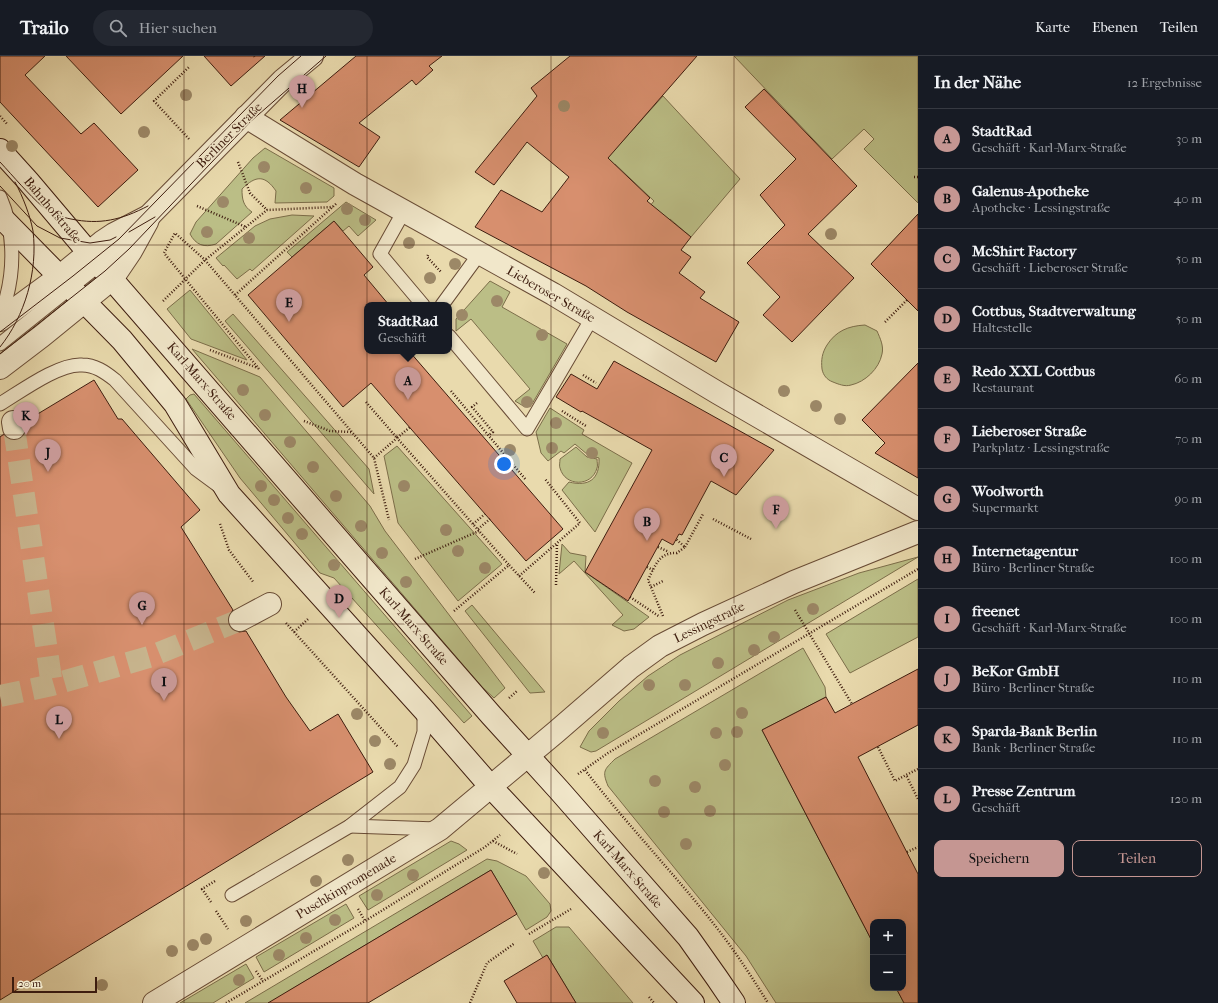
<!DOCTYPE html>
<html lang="de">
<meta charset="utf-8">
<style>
:root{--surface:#171b24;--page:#242831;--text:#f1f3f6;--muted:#9ea1a6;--line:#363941;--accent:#c59692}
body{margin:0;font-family:"IM FELL French Canon",serif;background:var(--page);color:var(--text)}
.controls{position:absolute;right:12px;bottom:12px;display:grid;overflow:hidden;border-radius:8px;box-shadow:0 4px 16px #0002}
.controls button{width:36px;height:36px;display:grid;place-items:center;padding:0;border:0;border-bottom:1px solid var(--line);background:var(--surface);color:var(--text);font:20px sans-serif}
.scale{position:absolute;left:12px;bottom:10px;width:85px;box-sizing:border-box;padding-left:4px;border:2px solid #3e1d0f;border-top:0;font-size:11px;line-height:14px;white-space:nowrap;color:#3e1d0f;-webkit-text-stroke:3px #f1e7ca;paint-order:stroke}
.you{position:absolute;left:504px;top:408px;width:14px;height:14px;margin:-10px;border:3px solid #fff;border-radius:50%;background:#1a73e8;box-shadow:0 0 0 6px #1a73e833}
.badge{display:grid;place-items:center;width:26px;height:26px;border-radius:50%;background:var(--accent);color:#111;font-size:13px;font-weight:700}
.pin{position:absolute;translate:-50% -33px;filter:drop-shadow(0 1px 2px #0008)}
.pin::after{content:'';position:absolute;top:21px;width:14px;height:12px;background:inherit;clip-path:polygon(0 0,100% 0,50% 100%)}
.popup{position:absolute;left:364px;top:246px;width:88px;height:52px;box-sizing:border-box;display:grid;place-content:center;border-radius:8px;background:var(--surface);filter:drop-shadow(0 1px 3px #0005);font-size:13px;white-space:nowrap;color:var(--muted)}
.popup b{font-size:15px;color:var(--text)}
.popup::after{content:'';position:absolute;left:50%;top:100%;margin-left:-8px;border:8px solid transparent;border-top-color:var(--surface)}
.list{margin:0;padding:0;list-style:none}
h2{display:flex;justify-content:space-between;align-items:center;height:52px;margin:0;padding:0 16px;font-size:17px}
h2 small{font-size:13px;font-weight:400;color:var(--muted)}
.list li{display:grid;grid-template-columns:26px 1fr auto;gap:12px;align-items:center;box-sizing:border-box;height:60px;padding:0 16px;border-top:1px solid var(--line)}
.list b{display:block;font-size:15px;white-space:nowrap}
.list p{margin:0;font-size:13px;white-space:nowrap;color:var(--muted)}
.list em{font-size:13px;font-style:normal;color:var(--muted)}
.actions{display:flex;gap:8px;padding:12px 16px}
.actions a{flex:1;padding:9px 0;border:1px solid var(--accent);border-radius:8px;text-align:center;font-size:14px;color:var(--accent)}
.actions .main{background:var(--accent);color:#111}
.icon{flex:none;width:22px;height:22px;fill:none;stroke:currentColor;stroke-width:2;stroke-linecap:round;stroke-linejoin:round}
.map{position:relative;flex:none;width:918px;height:947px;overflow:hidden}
header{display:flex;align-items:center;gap:24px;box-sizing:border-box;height:56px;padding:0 20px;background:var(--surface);border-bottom:1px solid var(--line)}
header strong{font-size:19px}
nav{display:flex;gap:22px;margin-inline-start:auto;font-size:14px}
.search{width:280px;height:36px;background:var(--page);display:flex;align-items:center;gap:10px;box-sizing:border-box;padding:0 14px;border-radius:22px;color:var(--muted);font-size:15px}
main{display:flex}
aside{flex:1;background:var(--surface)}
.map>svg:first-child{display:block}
</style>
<header>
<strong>Trailo</strong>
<div class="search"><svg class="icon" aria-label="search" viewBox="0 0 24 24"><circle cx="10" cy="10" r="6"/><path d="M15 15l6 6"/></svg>Hier suchen</div>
<nav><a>Karte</a><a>Ebenen</a><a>Teilen</a></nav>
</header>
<main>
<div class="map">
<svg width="918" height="947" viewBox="0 0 918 947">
<rect width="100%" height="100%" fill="#e9daad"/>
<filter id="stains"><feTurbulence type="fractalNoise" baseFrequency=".005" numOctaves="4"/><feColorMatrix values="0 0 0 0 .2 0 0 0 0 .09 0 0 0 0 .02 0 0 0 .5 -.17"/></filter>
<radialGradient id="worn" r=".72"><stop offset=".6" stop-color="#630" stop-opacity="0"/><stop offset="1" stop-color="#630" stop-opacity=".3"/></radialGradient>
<g fill="#bbbe86" stroke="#7c6e4a">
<path d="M734,0H918V147L864,93L874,83L864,73L832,103Z"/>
<path d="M663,40L740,123L691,181L670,163L652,184L633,170L654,145L615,108L609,115L602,108Z"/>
<path d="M265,92L334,132V140L327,146L275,147L276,135C265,119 256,119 242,133C242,143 243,150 252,156L216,188C204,192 196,189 190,178L196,166L253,102Z"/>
<path d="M346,146L376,164L358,180L349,170L343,175L334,165L292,201L287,196Z"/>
<path d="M292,159L314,160L252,215L250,213L237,223L224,209L223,210L216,202L255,170L270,163Z"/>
<path d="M490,225L510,236L502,251L567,288L532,348L525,351L515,345L530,333L471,263L456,275V263Z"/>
<path d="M190,234L247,304L191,283L167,253Z"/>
<path d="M233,258L369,413L374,438L225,265Z"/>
<path d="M865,269L877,275C880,282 884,290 882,298C879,313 865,326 851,329C845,331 838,328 833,326C827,324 823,319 822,313C821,304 822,297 827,289C836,275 848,270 865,269Z"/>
<path d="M192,293L260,321L370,450L385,475L505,632L494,642L482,631Z"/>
<path d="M194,338L472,660L464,667L334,522L320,517L240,422L186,343L190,339Z"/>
<path d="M550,352L584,374L582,378L632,407L595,476L562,434L569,426C589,431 600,423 599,402L588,399L575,388L564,397L561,395L548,405L541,397L536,376Z"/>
<path d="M397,390L502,508L458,545L398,467L384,400Z"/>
<path d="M576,391L587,401L597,403C597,406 598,410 597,412C592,431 565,431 560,412C559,410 560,406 560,403Z"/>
<path d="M562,488L570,497L586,500L585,516L649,561L634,573L624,575L612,569L623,559L574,505L559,518Z"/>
<path d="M918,501L596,695L591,696L580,691L589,675L619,645L648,620L680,599L788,544L859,517Z"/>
<path d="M918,523V581L850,617L826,578Z"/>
<path d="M472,549L545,636L530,637L465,555Z"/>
<path d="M803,592L825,631L826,641L762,674L873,887V932H896L904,947H776L746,900L608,730C602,715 604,714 615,703Z"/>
<path d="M451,785L459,788L467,794L368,854L359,840Z"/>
<path d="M487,803L497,805L526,820L550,848L551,855L547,861L526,874L491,814L287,936L294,947H245Z"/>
<path d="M346,848L354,862L264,916L256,901Z"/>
<path d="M556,871H569L633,947H576L547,899L543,902L533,885Z"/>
<path d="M246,908L254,922L213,947H180Z"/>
</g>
<g fill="#d78f6e" stroke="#3e1d0f">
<path d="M0,0H45L25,19L81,78L94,67L138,114L98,151L0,46Z"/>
<path d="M66,0H183L121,58Z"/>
<path d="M204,0H265L231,30Z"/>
<path d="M356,0H442L429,10L433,14L416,29L412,24L359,67L380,81L359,111L280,64Z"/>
<path d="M570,0H697L608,102L650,142L647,145L691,181L681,194L691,201L679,217L705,236L700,242L739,266L716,306L627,256L586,230L475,171L501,134L542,156L569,121L527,86L494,129L475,116L537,40L531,32Z"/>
<path d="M764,33L857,130L808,178L854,222L792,286L763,259L780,241L747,207L785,169L760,139L796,103L745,51Z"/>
<path d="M918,158V255L871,208Z"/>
<path d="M334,165L373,211L364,219L389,249H367V295H409L563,473L526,505L371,327L343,351L248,239Z"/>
<path d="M614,305L774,394L736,439L711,425L682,479L679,478L673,489L662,483L628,545L585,516L652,394L582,355L581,356L556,341L571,318L597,333Z"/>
<path d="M918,307V422L875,397L885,387L862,364Z"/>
<path d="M94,324L118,363H122L200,454L181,471L233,554L229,558L228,563L229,570L233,574L239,576L246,575L286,641L310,675L338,658L373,716L0,944V381L4,378L9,384H16L22,382L26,376V365Z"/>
<path d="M918,613V669L858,701L918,818V947H904L896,932H903V866H873V887L762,674L826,641L835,657Z"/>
<path d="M491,814L517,858L467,888L368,947H268Z"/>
<path d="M547,899L576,947H517L504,925Z"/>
</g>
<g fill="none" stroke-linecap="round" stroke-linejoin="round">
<g stroke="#c7b48d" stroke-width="22" stroke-dasharray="22 11" stroke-linecap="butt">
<path d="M14,372L52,629"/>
<path d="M0,640L52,629L149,601L240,564"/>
</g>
<g stroke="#694c36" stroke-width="15">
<g id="lane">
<path d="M0,141C14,173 15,210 6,243C4,249 3,255 0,261"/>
<path d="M404,155L380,198L423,249"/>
<path d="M442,249L480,197"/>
<path d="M449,280L527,373L592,262"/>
<path d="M0,288L99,209L133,178"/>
<path d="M0,348C20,336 59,307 82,309C95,309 105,316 115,324L196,413L219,430"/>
<path d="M350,770L437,773"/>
<path d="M232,839L350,770L400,731L414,709L424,676V654"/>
</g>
</g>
<g stroke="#694c36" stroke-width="24">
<g id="street">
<path d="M246,61L355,128L553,238L718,337L918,453"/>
<path d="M0,264L59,221L102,186L114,178L149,160L283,24L312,0"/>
<path d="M0,312L42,280L112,223L131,195L147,166L149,160"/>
<path d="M13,366L14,372"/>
<path d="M240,564L270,548"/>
<path d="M154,947L440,773L556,676L631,611L660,590L703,568L794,526L918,476"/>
</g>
</g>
<g stroke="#3e1d0f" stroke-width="24">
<g id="secondary">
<path d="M0,94L28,125L89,197L491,659L559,734L688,881L717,922L734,947"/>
<path d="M0,160L122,284L175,348L229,438L424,654L491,731L693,947"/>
</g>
</g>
<g stroke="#3e1d0f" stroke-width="2.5" stroke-dasharray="1 2" stroke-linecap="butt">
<path d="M254,0L255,1"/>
<path d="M0,60L8,69"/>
<path d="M189,83L154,45L190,10"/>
<path d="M238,106L250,137L267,154"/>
<path d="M914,121H918"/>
<path d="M197,150L246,171"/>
<path d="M428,199L427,201L441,216"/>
<path d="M235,239L337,147"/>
<path d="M163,245L205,204L267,154L333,151"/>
<path d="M885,266L907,244"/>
<path d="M210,294L258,312"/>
<path d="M259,313L164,197L175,177L205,204L374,402L389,464"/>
<path d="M583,319L596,327"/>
<path d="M451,335L526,424"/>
<path d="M366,346L397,382L410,371"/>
<path d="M477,347L472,351L493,376L489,379"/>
<path d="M562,355L586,370"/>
<path d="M304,365L330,375L351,376"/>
<path d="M374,402L397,382L509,509"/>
<path d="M713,463L751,483"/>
<path d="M220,468L229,494L254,527"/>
<path d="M473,468L485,458"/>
<path d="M478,473L490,463"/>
<path d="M658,491L669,496"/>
<path d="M685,491L703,458"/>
<path d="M415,503L479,475"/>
<path d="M647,511L653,514"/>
<path d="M519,520L580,467L545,423"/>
<path d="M556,529L557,487"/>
<path d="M651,531L663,525"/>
<path d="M630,541L660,561"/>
<path d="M795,554L852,648"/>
<path d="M454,555L509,509L535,537"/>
<path d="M663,560L648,524C655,510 659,496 677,497L685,491L676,483"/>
<path d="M286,567L398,691"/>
<path d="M294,576L308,563"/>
<path d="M509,642L517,635"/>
<path d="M878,691L895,725L906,719"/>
<path d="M918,713L906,719L918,743"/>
<path d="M585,714C624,765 669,812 709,862C731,889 750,918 768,947"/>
<path d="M578,718L608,697L918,513"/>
<path d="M493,785L517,798"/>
<path d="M907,796L918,791"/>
<path d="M211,846L202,833L215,825"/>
<path d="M358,853L365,865"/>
<path d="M216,855L228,873"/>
<path d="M529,878L571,853"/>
<path d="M256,915L263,925"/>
<path d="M649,941L654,947"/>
<path d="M226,947L365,865L485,791L500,779"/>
<path d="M470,947L487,907L515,887"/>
</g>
<use href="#lane" stroke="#f1e7ca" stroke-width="13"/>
<use href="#street" stroke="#f1e7ca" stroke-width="22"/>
<use href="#secondary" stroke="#f1e7ca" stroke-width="22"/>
<g stroke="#3e1d0f" stroke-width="1">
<path d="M0,106C14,121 28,138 43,151C51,158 61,161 71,163C100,169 121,164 148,150"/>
<path d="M0,130L37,170L60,182L90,187L110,184L116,181"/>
<path d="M129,176L155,161"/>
<path d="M0,276L73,220L119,183L278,20L301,0"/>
<path d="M0,291C25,260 38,215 33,175C30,159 23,141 15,126"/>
<path d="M0,298L105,215L129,193L251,65L326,0"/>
</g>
</g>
<g fill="#9c8867">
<circle cx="186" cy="39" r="6"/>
<circle cx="564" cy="50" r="6"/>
<circle cx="144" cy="76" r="6"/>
<circle cx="12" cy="90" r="6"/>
<circle cx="264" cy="111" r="6"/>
<circle cx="306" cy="132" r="6"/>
<circle cx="223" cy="146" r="6"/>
<circle cx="347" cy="153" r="6"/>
<circle cx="365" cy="164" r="6"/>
<circle cx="207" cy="176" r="6"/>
<circle cx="831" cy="178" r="6"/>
<circle cx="249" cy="182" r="6"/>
<circle cx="409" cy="187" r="6"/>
<circle cx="455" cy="208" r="6"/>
<circle cx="430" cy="222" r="6"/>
<circle cx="497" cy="245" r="6"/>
<circle cx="462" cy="259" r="6"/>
<circle cx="542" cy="279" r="6"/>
<circle cx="243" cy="334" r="6"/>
<circle cx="784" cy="335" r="6"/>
<circle cx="527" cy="346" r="6"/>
<circle cx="816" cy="350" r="6"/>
<circle cx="265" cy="359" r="6"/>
<circle cx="840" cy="363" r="6"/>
<circle cx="556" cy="367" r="6"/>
<circle cx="290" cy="386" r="6"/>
<circle cx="552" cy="392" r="6"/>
<circle cx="510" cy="394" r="6"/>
<circle cx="592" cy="397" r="6"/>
<circle cx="313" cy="411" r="6"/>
<circle cx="261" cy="430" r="6"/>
<circle cx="404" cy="430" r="6"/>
<circle cx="336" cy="440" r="6"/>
<circle cx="274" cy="444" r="6"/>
<circle cx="288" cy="462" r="6"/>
<circle cx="361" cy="470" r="6"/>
<circle cx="446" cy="474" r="6"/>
<circle cx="302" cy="478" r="6"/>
<circle cx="458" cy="495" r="6"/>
<circle cx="382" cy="497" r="6"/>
<circle cx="334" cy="509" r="6"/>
<circle cx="485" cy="512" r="6"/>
<circle cx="406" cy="526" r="6"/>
<circle cx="813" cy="553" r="6"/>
<circle cx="774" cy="581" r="6"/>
<circle cx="754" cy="594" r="6"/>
<circle cx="718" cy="607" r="6"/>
<circle cx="649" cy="629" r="6"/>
<circle cx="685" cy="629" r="6"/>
<circle cx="742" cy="657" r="6"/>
<circle cx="357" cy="658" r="6"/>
<circle cx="737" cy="676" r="6"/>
<circle cx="603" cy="677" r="6"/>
<circle cx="716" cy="677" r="6"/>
<circle cx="375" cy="685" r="6"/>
<circle cx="390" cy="708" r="6"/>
<circle cx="725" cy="709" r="6"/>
<circle cx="655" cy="725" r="6"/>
<circle cx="695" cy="731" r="6"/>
<circle cx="710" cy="755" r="6"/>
<circle cx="664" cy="756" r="6"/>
<circle cx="686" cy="788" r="6"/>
<circle cx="348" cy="804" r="6"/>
<circle cx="544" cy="817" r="6"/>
<circle cx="413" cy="819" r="6"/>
<circle cx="316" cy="825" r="6"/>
<circle cx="377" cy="839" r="6"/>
<circle cx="335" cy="864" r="6"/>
<circle cx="246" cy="865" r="6"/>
<circle cx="306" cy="882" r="6"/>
<circle cx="206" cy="883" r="6"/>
<circle cx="193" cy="889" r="6"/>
<circle cx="172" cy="895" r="6"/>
<circle cx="279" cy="899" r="6"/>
<circle cx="239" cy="924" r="6"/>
<circle cx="102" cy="929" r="6"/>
</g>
<path fill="none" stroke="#3e1d0f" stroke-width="1" stroke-opacity="0.55" d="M184,0V947M367,0V947M551,0V947M734,0V947M0,189H918M0,379H918M0,568H918M0,758H918"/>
<g text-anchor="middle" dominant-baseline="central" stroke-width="3" stroke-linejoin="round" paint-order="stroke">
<g font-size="13" fill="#3e1d0f" stroke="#f1e7ca">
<text transform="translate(229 79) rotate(-45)">Berliner Straße</text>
<text transform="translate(53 154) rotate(50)">Bahnhofstraße</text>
<text transform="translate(551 238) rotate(30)">Lieberoser Straße</text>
<text transform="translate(202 325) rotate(49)">Karl-Marx-Straße</text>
<text transform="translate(709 566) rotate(-26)">Lessingstraße</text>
<text transform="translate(414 570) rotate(49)">Karl-Marx-Straße</text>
<text transform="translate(628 813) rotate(49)">Karl-Marx-Straße</text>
<text transform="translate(346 830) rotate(-31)">Puschkinpromenade</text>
</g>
</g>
<rect width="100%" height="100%" filter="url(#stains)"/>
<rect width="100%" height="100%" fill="url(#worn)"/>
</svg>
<div class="controls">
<button>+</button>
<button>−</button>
</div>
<div class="scale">20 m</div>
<div class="you"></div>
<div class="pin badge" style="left:408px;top:344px">A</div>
<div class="popup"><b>StadtRad</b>Geschäft</div>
<div class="pin badge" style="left:647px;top:485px">B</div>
<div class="pin badge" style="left:724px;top:421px">C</div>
<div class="pin badge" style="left:339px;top:562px">D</div>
<div class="pin badge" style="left:289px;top:266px">E</div>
<div class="pin badge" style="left:776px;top:473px">F</div>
<div class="pin badge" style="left:142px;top:569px">G</div>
<div class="pin badge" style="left:302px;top:52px">H</div>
<div class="pin badge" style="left:164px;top:645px">I</div>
<div class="pin badge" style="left:48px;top:416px">J</div>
<div class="pin badge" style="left:26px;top:379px">K</div>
<div class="pin badge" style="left:59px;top:683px">L</div>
</div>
<aside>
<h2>In der Nähe<small>12 Ergebnisse</small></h2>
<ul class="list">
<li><span class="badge">A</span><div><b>StadtRad</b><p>Geschäft · Karl-Marx-Straße</p></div><em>30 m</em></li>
<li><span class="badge">B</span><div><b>Galenus-Apotheke</b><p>Apotheke · Lessingstraße</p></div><em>40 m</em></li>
<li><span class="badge">C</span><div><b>McShirt Factory</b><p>Geschäft · Lieberoser Straße</p></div><em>50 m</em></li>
<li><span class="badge">D</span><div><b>Cottbus, Stadtverwaltung</b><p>Haltestelle</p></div><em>50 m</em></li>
<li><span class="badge">E</span><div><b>Redo XXL Cottbus</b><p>Restaurant</p></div><em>60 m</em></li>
<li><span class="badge">F</span><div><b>Lieberoser Straße</b><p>Parkplatz · Lessingstraße</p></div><em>70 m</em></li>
<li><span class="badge">G</span><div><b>Woolworth</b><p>Supermarkt</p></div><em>90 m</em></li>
<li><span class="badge">H</span><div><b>Internetagentur</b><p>Büro · Berliner Straße</p></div><em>100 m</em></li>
<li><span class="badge">I</span><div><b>freenet</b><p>Geschäft · Karl-Marx-Straße</p></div><em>100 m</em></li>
<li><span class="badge">J</span><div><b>BeKor GmbH</b><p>Büro · Berliner Straße</p></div><em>110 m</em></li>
<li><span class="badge">K</span><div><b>Sparda-Bank Berlin</b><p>Bank · Berliner Straße</p></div><em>110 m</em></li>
<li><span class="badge">L</span><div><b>Presse Zentrum</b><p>Geschäft</p></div><em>120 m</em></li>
</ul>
<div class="actions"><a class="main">Speichern</a><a>Teilen</a></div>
</aside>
</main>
